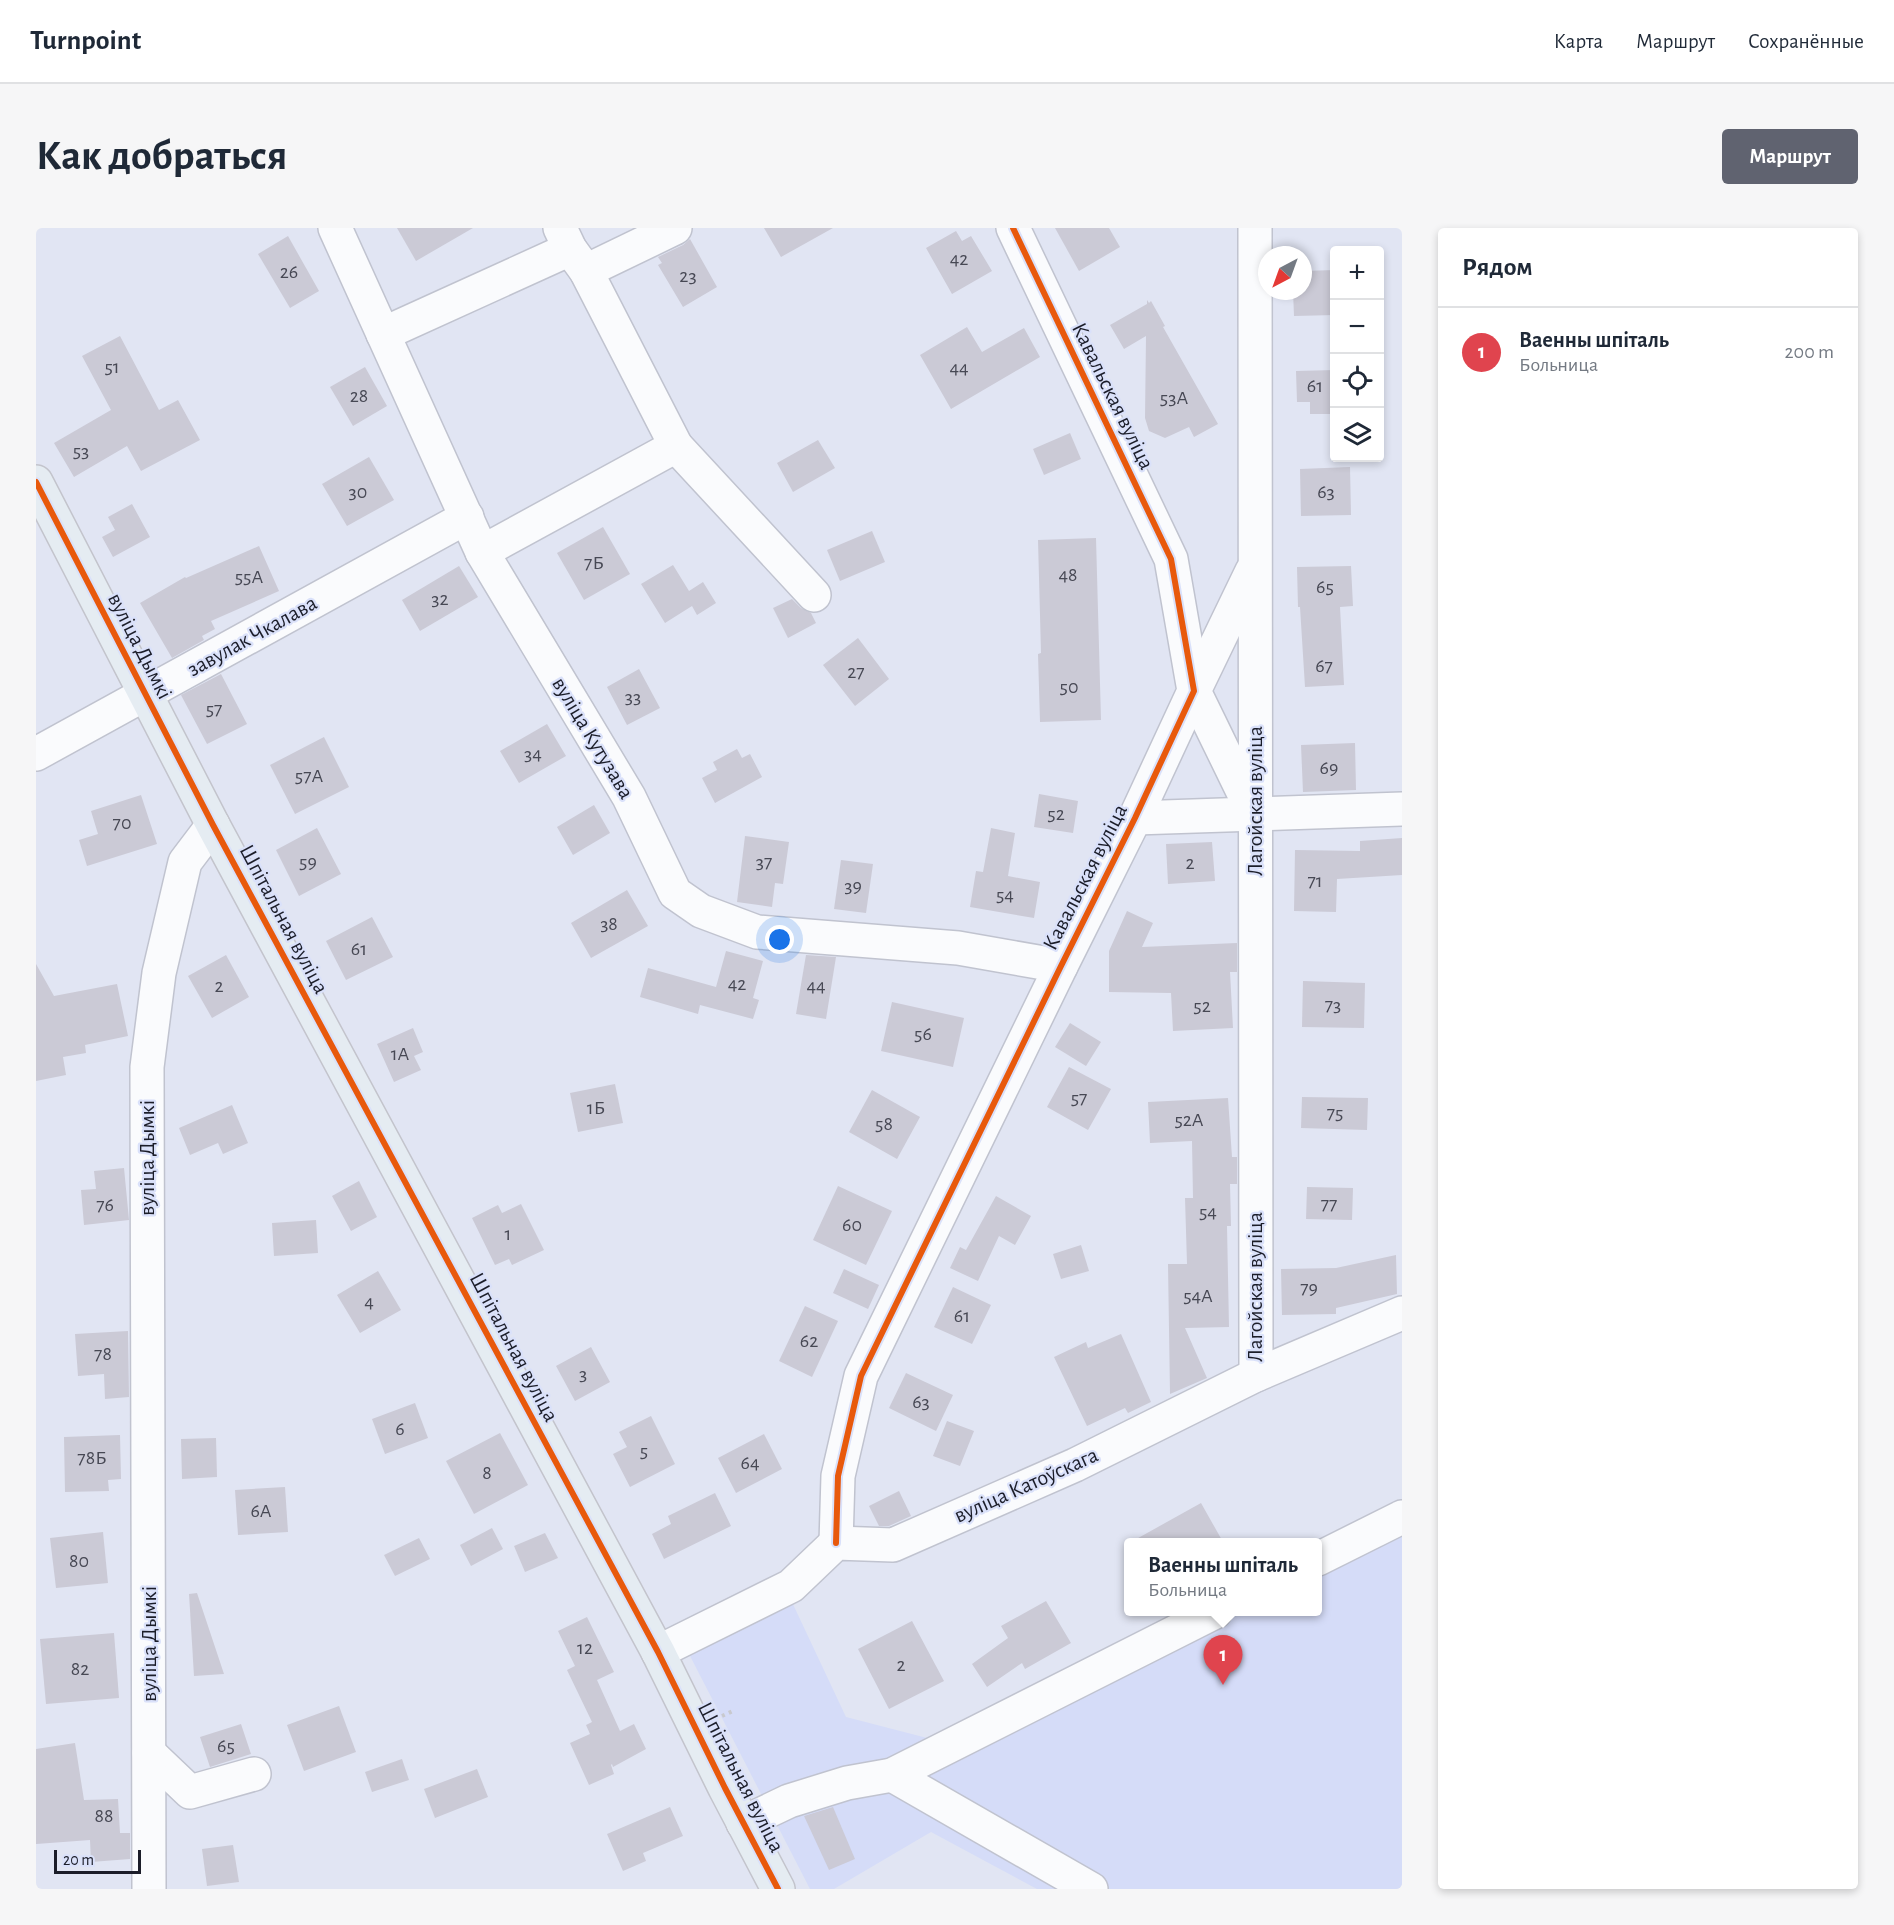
<!DOCTYPE html>
<html lang="ru">
<meta charset="utf-8">
<style>
:root{--surface:#fff;--page:#f6f6f7;--text:#1f2937;--muted:#747a83;--line:#e0e1e3;--accent:#606370}
body{margin:0;font-family:"Alegreya Sans",sans-serif;background:var(--page);color:var(--text)}
.controls{position:absolute;right:18px;top:18px;display:grid;overflow:hidden;border-radius:6px;box-shadow:0 3px 9px #0003}
.controls button{width:54px;height:54px;display:grid;place-items:center;padding:0;border:0;border-bottom:2px solid var(--line);background:var(--surface);color:var(--text);font:30px sans-serif}
.compass{position:absolute;left:1222px;top:18px;width:54px;height:54px;border-radius:50%;background:var(--surface);box-shadow:0 3px 9px #0003;rotate:221deg}
.scale{position:absolute;left:18px;bottom:15px;width:87px;box-sizing:border-box;padding-left:6px;border:3px solid #1b1d29;border-top:0;font-size:16px;line-height:21px;white-space:nowrap;color:#1b1d29;-webkit-text-stroke:4px #dae1fa;paint-order:stroke}
.you{position:absolute;left:744px;top:712px;width:21px;height:21px;margin:-15px;border:4px solid #fff;border-radius:50%;background:#1a73e8;box-shadow:0 0 0 9px #1a73e833}
.badge{display:grid;place-items:center;width:39px;height:39px;border-radius:50%;background:var(--accent);color:#fff;font-size:20px;font-weight:700}
.pin{position:absolute;translate:-50% -50px;filter:drop-shadow(0 2px 3px #0008)}
.pin::after{content:'';position:absolute;top:32px;width:21px;height:18px;background:inherit;clip-path:polygon(0 0,100% 0,50% 100%)}
.popup{position:absolute;left:1088px;top:1310px;width:198px;height:78px;box-sizing:border-box;display:grid;place-content:center;border-radius:6px;background:var(--surface);filter:drop-shadow(0 2px 4px #0005);font-size:20px;white-space:nowrap;color:var(--muted)}
.popup b{font-size:22px;color:var(--text)}
.popup::after{content:'';position:absolute;left:50%;top:100%;margin-left:-12px;border:12px solid transparent;border-top-color:var(--surface)}
.list{margin:0;padding:0;list-style:none}
h2{display:flex;justify-content:space-between;align-items:center;height:78px;margin:0;padding:0 24px;font-size:26px}
h2 small{font-size:20px;font-weight:400;color:var(--muted)}
.list li{display:grid;grid-template-columns:39px 1fr auto;gap:18px;align-items:center;box-sizing:border-box;height:90px;padding:0 24px;border-top:2px solid var(--line)}
.list b{display:block;font-size:22px;white-space:nowrap}
.list p{margin:0;font-size:20px;white-space:nowrap;color:var(--muted)}
.list em{font-size:20px;font-style:normal;color:var(--muted)}
.icon{flex:none;width:33px;height:33px;fill:none;stroke:currentColor;stroke-width:2;stroke-linecap:round;stroke-linejoin:round}
.map{position:relative;flex:none;width:1366px;height:1661px;overflow:hidden;border-radius:6px}
header{display:flex;align-items:center;gap:36px;box-sizing:border-box;height:84px;padding:0 30px;background:var(--surface);border-bottom:2px solid var(--line)}
header strong{font-size:28px}
nav{display:flex;gap:33px;margin-inline-start:auto;font-size:21px}
.intro{display:flex;align-items:center;justify-content:space-between;box-sizing:border-box;height:144px;padding:0 36px}
h1{margin:0;font-size:42px}
.button{padding:15px 27px;border-radius:6px;background:var(--accent);color:#fff;font-size:21px;font-weight:700}
main{display:flex;gap:36px;padding:0 36px}
aside{flex:1;background:var(--surface);border-radius:6px;box-shadow:0 3px 9px #0003}
.map>svg:first-child{display:block}
</style>
<header>
<strong>Turnpoint</strong>
<nav><a>Карта</a><a>Маршрут</a><a>Сохранённые</a></nav>
</header>
<div class="intro"><h1>Как добраться</h1><a class="button">Маршрут</a></div>
<main>
<div class="map">
<svg width="1366" height="1661" viewBox="0 0 1366 1661">
<rect width="100%" height="100%" fill="#e1e5f3"/>
<path fill="#d5dcf8" d="M1366,1276V1661H1001L895,1604L798,1661H774L653,1426L755,1372L810,1489L899,1512L1154,1384H1282V1319Z"/>
<g fill="#cbcad6">
<path d="M361,0H437L380,33Z"/>
<path d="M728,0H797L745,29Z"/>
<path d="M1019,0H1073L1084,19L1043,43Z"/>
<path d="M920,3L926,13L935,8L956,43L916,66L890,20Z"/>
<path d="M252,8L283,63L254,80L222,26Z"/>
<path d="M654,11L681,59L647,79L622,37L626,35L622,29L647,17Z"/>
<path d="M1299,42V87L1258,88L1257,63H1267V43Z"/>
<path d="M1111,72L1113,75L1115,73L1129,98L1127,99L1182,196L1158,209L1153,199L1129,210L1113,203L1109,190L1110,108L1088,121L1074,97L1111,76Z"/>
<path d="M931,99L946,124L988,100L1004,129L915,181L884,127Z"/>
<path d="M84,108L123,182L142,172L164,212L105,243L91,218L38,249L18,215L75,182L46,128Z"/>
<path d="M329,139L351,178L317,198L294,159Z"/>
<path d="M1299,142V186H1274V174H1261L1260,143Z"/>
<path d="M1034,205L1045,231L1008,247L997,221Z"/>
<path d="M782,212L799,240L757,264L741,235Z"/>
<path d="M333,229L358,272L311,298L286,256Z"/>
<path d="M1314,239L1315,287L1265,288L1264,241Z"/>
<path d="M96,276L114,309L77,329L66,309L79,302L72,289Z"/>
<path d="M567,299L594,346L548,372L521,325Z"/>
<path d="M836,303L849,334L804,353L791,322Z"/>
<path d="M1060,310L1065,492L1004,494L1002,426L1005,425L1002,312Z"/>
<path d="M223,318L243,363L175,393L179,401L166,408L168,412L136,430L104,375L149,349L150,350Z"/>
<path d="M637,337L653,363L667,354L680,375L661,387L656,378L629,395L605,356Z"/>
<path d="M423,338L442,369L384,403L366,372Z"/>
<path d="M1315,338L1317,378L1304,379L1308,457L1269,459L1264,379H1262L1261,339Z"/>
<path d="M756,371L765,380L775,385L780,395L752,410L737,380Z"/>
<path d="M822,410L853,451L819,478L787,437Z"/>
<path d="M603,441L624,480L591,497L571,459Z"/>
<path d="M185,446L211,496L171,516L145,467Z"/>
<path d="M511,496L530,528L483,555L464,523Z"/>
<path d="M288,509L313,559L259,586L234,537Z"/>
<path d="M1319,515L1320,562L1267,564L1265,517Z"/>
<path d="M701,521L706,530L714,526L726,549L679,575L666,550L681,542L677,534Z"/>
<path d="M1003,566L1042,573L1037,605L998,599Z"/>
<path d="M105,567L121,616L51,638L43,612L62,606L55,583Z"/>
<path d="M558,577L574,605L537,627L521,599Z"/>
<path d="M281,600L305,646L263,668L240,622Z"/>
<path d="M955,600L979,605L972,648L1004,654L998,690L934,679L940,643L947,644Z"/>
<path d="M709,608L753,614L747,656L739,655L736,679L701,674Z"/>
<path d="M1366,610V647L1301,651L1300,684L1258,683L1259,622L1324,623V613Z"/>
<path d="M1176,614L1179,653L1132,656L1130,616Z"/>
<path d="M805,632L837,636L830,685L798,681Z"/>
<path d="M591,662L612,698L555,730L535,695Z"/>
<path d="M1091,683L1117,695L1106,719L1201,715V744H1194L1197,800L1137,803L1135,765L1073,764V723Z"/>
<path d="M336,689L357,729L310,752L290,713Z"/>
<path d="M690,723L727,733L717,770L723,772L717,791L664,777L662,786L604,769L612,740L680,759Z"/>
<path d="M190,727L213,769L176,790L152,748Z"/>
<path d="M770,727L800,729L790,791L760,786Z"/>
<path d="M0,736L18,768L81,756L92,808L49,817L50,825L27,829L30,847L0,853Z"/>
<path d="M1267,753L1329,755L1328,800L1266,799Z"/>
<path d="M856,774L928,790L917,839L845,823Z"/>
<path d="M1034,795L1065,814L1050,838L1019,819Z"/>
<path d="M377,800L387,824L378,828L385,842L358,854L341,816Z"/>
<path d="M1033,839L1075,861L1052,902L1011,879Z"/>
<path d="M579,856L587,895L542,904L534,865Z"/>
<path d="M836,862L884,889L861,931L813,904Z"/>
<path d="M1266,869L1332,870L1331,902L1265,900Z"/>
<path d="M1192,870L1196,929H1201V956H1194L1195,998H1191L1193,1099L1149,1100L1171,1150L1134,1166L1132,1036H1151L1149,970H1157L1156,913L1114,915L1112,874Z"/>
<path d="M196,877L212,915L187,926L182,915L154,927L143,900Z"/>
<path d="M88,940L93,992L48,997L45,962L60,961L58,943Z"/>
<path d="M323,953L341,989L315,1003L296,968Z"/>
<path d="M802,958L856,983L830,1037L777,1012Z"/>
<path d="M1271,959L1317,960L1316,992L1270,991Z"/>
<path d="M960,968L995,988L979,1017L963,1008L942,1053L914,1040L924,1019L930,1022Z"/>
<path d="M485,976L508,1022L476,1037L473,1031L459,1037L436,990L462,977L466,985Z"/>
<path d="M280,992L282,1025L238,1028L236,995Z"/>
<path d="M1045,1017L1053,1043L1025,1051L1017,1026Z"/>
<path d="M1360,1027L1361,1066L1300,1080V1086L1246,1087L1245,1041L1300,1040Z"/>
<path d="M808,1041L843,1057L832,1081L797,1065Z"/>
<path d="M342,1043L365,1082L324,1105L301,1067Z"/>
<path d="M917,1059L955,1077L936,1116L898,1099Z"/>
<path d="M769,1078L802,1093L776,1149L743,1133Z"/>
<path d="M92,1103L93,1169L69,1171L68,1146L42,1148L39,1106Z"/>
<path d="M1085,1106L1115,1174L1092,1185L1089,1180L1051,1198L1018,1129L1050,1114L1052,1120Z"/>
<path d="M555,1119L574,1154L539,1173L520,1138Z"/>
<path d="M870,1145L917,1167L900,1203L853,1180Z"/>
<path d="M379,1175L392,1210L349,1226L336,1191Z"/>
<path d="M615,1188L639,1236L594,1259L577,1226L591,1219L583,1204Z"/>
<path d="M911,1193L938,1203L924,1238L897,1228Z"/>
<path d="M464,1205L492,1257L438,1286L410,1233Z"/>
<path d="M728,1206L746,1241L700,1265L682,1230Z"/>
<path d="M84,1207L85,1251L72,1252L73,1263L29,1264L28,1209Z"/>
<path d="M180,1210L181,1249L146,1251L145,1211Z"/>
<path d="M249,1259L252,1304L202,1307L199,1262Z"/>
<path d="M863,1263L875,1288L853,1298H843L833,1278Z"/>
<path d="M679,1265L695,1298L628,1331L616,1306L635,1296L632,1288Z"/>
<path d="M1165,1275L1187,1314H1095Z"/>
<path d="M456,1300L467,1321L435,1338L424,1317Z"/>
<path d="M67,1304L72,1355L20,1360L14,1310Z"/>
<path d="M509,1305L522,1330L489,1344L478,1318Z"/>
<path d="M383,1310L394,1331L359,1348L348,1327Z"/>
<path d="M161,1365L188,1446L158,1448L153,1366Z"/>
<path d="M1010,1373L1035,1415L989,1441L986,1435L951,1459L936,1436L972,1410L965,1398Z"/>
<path d="M551,1389L578,1444L561,1452L584,1503L598,1496L610,1521L577,1539L576,1536L575,1537L578,1546L553,1557L534,1515L554,1506L550,1497L556,1494L531,1442L539,1438L522,1403Z"/>
<path d="M876,1393L908,1453L853,1481L822,1421Z"/>
<path d="M78,1405L83,1470L10,1476L4,1411Z"/>
<path d="M303,1478L320,1524L268,1543L251,1497Z"/>
<path d="M205,1496L215,1526L174,1539L164,1509Z"/>
<path d="M39,1515L48,1572L82,1571L84,1605H94V1631L55,1634L54,1612L0,1616V1521Z"/>
<path d="M366,1531L373,1552L336,1564L329,1544Z"/>
<path d="M441,1541L452,1569L399,1590L388,1561Z"/>
<path d="M634,1579L647,1608L607,1625L610,1633L587,1643L571,1606Z"/>
<path d="M797,1579L819,1631L793,1642L768,1588Z"/>
<path d="M197,1617L203,1654L171,1658L166,1621Z"/>
</g>
<g fill="none" stroke-linecap="round" stroke-linejoin="round">
<g stroke="#c0c3cf" stroke-width="36">
<g id="minor">
<path d="M299,0L446,324L593,569L639,665L665,683L721,704L922,720L1025,738"/>
<path d="M524,0L534,21L550,43L640,218L778,367"/>
<path d="M1219,0L1220,1147"/>
<path d="M550,43L639,0"/>
<path d="M347,106L534,21"/>
<path d="M446,324L640,218"/>
<path d="M0,526L431,289"/>
<path d="M1215,580L1158,463L1216,343"/>
<path d="M1099,590L1366,581"/>
<path d="M800,1315L802,1248L825,1148L1025,738L1099,590L1158,463L1135,331L977,0"/>
<path d="M1282,1331L1366,1289"/>
<path d="M622,1424L755,1358L800,1315L857,1317L1039,1237L1220,1147L1366,1085"/>
<path d="M113,1525L154,1564L218,1546"/>
<path d="M856,1547L1055,1661"/>
<path d="M707,1595L753,1573L811,1555L856,1547L1179,1384"/>
<path d="M113,1661L111,839L123,745L149,634L177,597"/>
</g>
</g>
<g stroke="#c3c4cc" stroke-width="36">
<path id="major" d="M0,254L177,597L622,1424L689,1560L742,1661"/>
</g>
<path stroke="#c8c9ce" stroke-width="4" stroke-dasharray="3 4.5" stroke-linecap="butt" d="M686,1488L699,1482"/>
<use href="#minor" stroke="#fafbfd" stroke-width="33"/>
<use href="#major" stroke="#e5ecf2" stroke-width="33"/>
<g stroke="#dae1fa" stroke-width="10">
<g id="cycleway">
<path d="M0,254L177,597L622,1424L689,1560L742,1661"/>
<path d="M800,1315L802,1248L825,1148L1025,738L1099,590L1158,463L1135,331L977,0"/>
</g>
</g>
<use href="#cycleway" stroke="#e8590c" stroke-width="6"/>
</g>
<g text-anchor="middle" dominant-baseline="central" stroke-width="4.5" stroke-linejoin="round" paint-order="stroke">
<g font-size="20" fill="#474854">
<text x="923" y="31">42</text>
<text x="253" y="44">26</text>
<text x="652" y="48">23</text>
<text x="76" y="139">51</text>
<text x="923" y="140">44</text>
<text x="1279" y="158">61</text>
<text x="323" y="168">28</text>
<text x="1138" y="170">53А</text>
<text x="45" y="223">53</text>
<text x="322" y="264">30</text>
<text x="1290" y="264">63</text>
<text x="558" y="335">7Б</text>
<text x="1032" y="347">48</text>
<text x="213" y="349">55А</text>
<text x="1289" y="359">65</text>
<text x="404" y="371">32</text>
<text x="1288" y="438">67</text>
<text x="820" y="444">27</text>
<text x="1033" y="459">50</text>
<text x="597" y="469">33</text>
<text x="178" y="481">57</text>
<text x="497" y="526">34</text>
<text x="1293" y="540">69</text>
<text x="273" y="548">57А</text>
<text x="1020" y="586">52</text>
<text x="86" y="595">70</text>
<text x="272" y="634">59</text>
<text x="728" y="634">37</text>
<text x="1154" y="635">2</text>
<text x="1279" y="653">71</text>
<text x="817" y="658">39</text>
<text x="969" y="667">54</text>
<text x="573" y="696">38</text>
<text x="323" y="721">61</text>
<text x="701" y="756">42</text>
<text x="183" y="758">2</text>
<text x="780" y="758">44</text>
<text x="1297" y="777">73</text>
<text x="1166" y="778">52</text>
<text x="887" y="806">56</text>
<text x="364" y="826">1А</text>
<text x="1043" y="870">57</text>
<text x="560" y="880">1Б</text>
<text x="1299" y="885">75</text>
<text x="1153" y="892">52А</text>
<text x="848" y="896">58</text>
<text x="1293" y="976">77</text>
<text x="69" y="977">76</text>
<text x="1172" y="984">54</text>
<text x="816" y="997">60</text>
<text x="472" y="1006">1</text>
<text x="1273" y="1060">79</text>
<text x="1162" y="1068">54А</text>
<text x="333" y="1074">4</text>
<text x="926" y="1088">61</text>
<text x="773" y="1113">62</text>
<text x="67" y="1126">78</text>
<text x="547" y="1146">3</text>
<text x="885" y="1174">63</text>
<text x="364" y="1201">6</text>
<text x="608" y="1223">5</text>
<text x="56" y="1230">78Б</text>
<text x="714" y="1235">64</text>
<text x="451" y="1245">8</text>
<text x="225" y="1283">6А</text>
<text x="43" y="1333">80</text>
<text x="549" y="1420">12</text>
<text x="865" y="1437">2</text>
<text x="44" y="1441">82</text>
<text x="190" y="1518">65</text>
<text x="68" y="1588">88</text>
</g>
<g font-size="22" fill="#1b1d29" stroke="#dae1fa">
<text transform="translate(1077 168) rotate(64)">Кавальская вуліца</text>
<text transform="translate(216 408) rotate(-29)">завулак Чкалава</text>
<text transform="translate(104 418) rotate(63)">вуліца Дымкі</text>
<text transform="translate(557 510) rotate(59)">вуліца Кутузава</text>
<text transform="translate(1219 573) rotate(-90)">Лагойская вуліца</text>
<text transform="translate(1049 649) rotate(-63)">Кавальская вуліца</text>
<text transform="translate(248 691) rotate(62)">Шпітальная вуліца</text>
<text transform="translate(111 930) rotate(-90)">вуліца Дымкі</text>
<text transform="translate(1219 1059) rotate(-90)">Лагойская вуліца</text>
<text transform="translate(478 1119) rotate(62)">Шпітальная вуліца</text>
<text transform="translate(990 1257) rotate(-24)">вуліца Катоўскага</text>
<text transform="translate(113 1416) rotate(-90)">вуліца Дымкі</text>
<text transform="translate(705 1549) rotate(63)">Шпітальная вуліца</text>
</g>
</g>
</svg>
<div class="controls">
<button>+</button>
<button>−</button>
<button><svg class="icon" aria-label="locate" viewBox="0 0 24 24"><circle cx="12" cy="12" r="6"/><path d="M12 2v4M12 18v4M2 12h4M18 12h4"/></svg></button>
<button><svg class="icon" aria-label="layers" viewBox="0 0 24 24"><path d="M12 4l9 5-9 5-9-5zM3 14l9 5 9-5"/></svg></button>
</div>
<svg class="compass" viewBox="-18 -18 36 36"><path d="M0-13l5 13h-10z" fill="#e53935"/><path d="M0 13l5-13h-10z" fill="#747a83"/></svg>
<div class="scale">20 m</div>
<div class="you"></div>
<div class="pin badge" style="left:1187px;top:1457px;background:#e0444e">1</div>
<div class="popup"><b>Ваенны шпіталь</b>Больница</div>
</div>
<aside>
<h2>Рядом<small></small></h2>
<ul class="list">
<li><span class="badge" style="background:#e0444e">1</span><div><b>Ваенны шпіталь</b><p>Больница</p></div><em>200 m</em></li>
</ul>
</aside>
</main>
